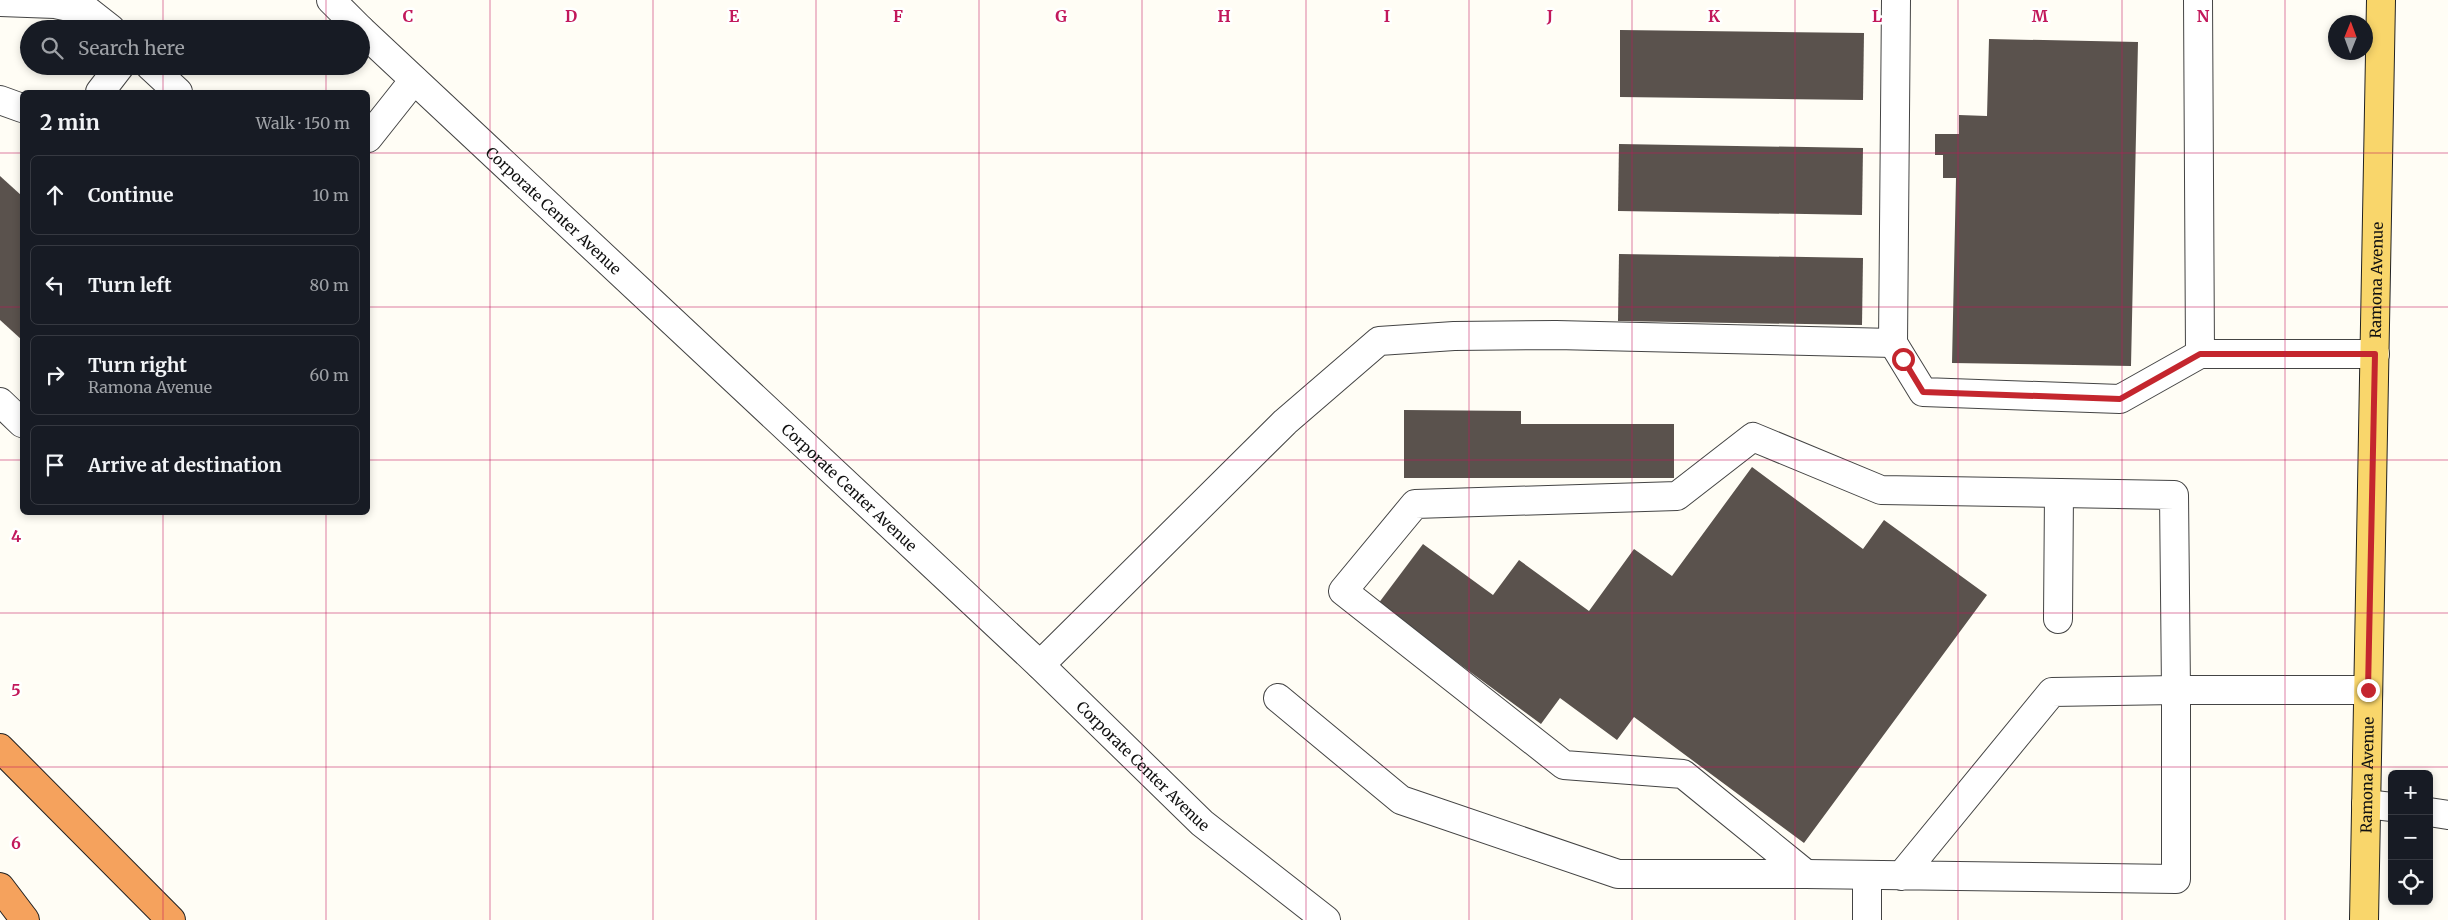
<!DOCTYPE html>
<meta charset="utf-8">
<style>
:root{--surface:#171b24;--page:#20242c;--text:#f1f3f6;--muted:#9ea1a6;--line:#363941}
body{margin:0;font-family:Merriweather,serif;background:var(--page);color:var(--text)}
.controls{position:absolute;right:15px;bottom:15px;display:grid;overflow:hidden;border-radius:8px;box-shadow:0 2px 8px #0003}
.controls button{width:45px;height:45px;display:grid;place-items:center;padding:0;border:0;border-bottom:1px solid var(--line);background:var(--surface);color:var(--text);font:25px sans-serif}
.compass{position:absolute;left:2328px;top:15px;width:45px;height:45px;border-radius:50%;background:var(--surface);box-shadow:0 2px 8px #0003;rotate:1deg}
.stop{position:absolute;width:15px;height:15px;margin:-11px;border:4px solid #c4262e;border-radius:50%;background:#fff}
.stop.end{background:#c4262e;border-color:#fff;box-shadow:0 1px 5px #0008}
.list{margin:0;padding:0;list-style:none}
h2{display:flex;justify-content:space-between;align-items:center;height:65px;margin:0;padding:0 20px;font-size:21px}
h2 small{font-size:16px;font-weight:400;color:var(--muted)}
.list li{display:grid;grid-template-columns:32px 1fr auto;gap:15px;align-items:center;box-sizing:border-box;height:80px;margin:0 10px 10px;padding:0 10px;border:1px solid var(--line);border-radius:8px}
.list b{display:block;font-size:19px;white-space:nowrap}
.list p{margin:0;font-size:16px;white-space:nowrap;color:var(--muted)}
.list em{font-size:16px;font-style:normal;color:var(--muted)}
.icon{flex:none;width:28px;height:28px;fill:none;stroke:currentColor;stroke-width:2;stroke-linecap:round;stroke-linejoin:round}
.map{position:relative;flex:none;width:2448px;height:920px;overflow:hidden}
.search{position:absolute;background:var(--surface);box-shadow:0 2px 8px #0003;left:20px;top:20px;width:350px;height:55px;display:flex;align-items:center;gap:12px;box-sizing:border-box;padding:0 18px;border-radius:28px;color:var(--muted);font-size:19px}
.panel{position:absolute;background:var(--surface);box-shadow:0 2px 8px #0003;left:20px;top:90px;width:350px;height:425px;border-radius:8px}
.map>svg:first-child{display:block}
</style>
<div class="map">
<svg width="2448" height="920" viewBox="0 0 2448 920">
<rect width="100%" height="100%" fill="#fffdf5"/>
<g fill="#5a524d">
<path d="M1620,30L1864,33L1863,100L1620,97Z"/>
<path d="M1989,39L2138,42L2131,366L1952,363L1956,178H1943V155H1935V134H1959V115L1987,116Z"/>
<path d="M1619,144L1863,148L1862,215L1618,211Z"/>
<path d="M0,176L22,196V340L0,320Z"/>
<path d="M1619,254L1863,258L1862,325L1618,321Z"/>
<path d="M1404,410L1521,411V424H1674V478H1404Z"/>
<path d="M1752,467L1863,549L1884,520L1987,595L1804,843L1634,717L1617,740L1560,698L1541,724L1378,604L1423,544L1493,595L1519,560L1589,611L1634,549L1672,576Z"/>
</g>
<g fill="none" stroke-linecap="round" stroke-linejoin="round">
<g stroke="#444" stroke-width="30">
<g id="minor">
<path d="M331,0L360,29"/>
<path d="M1896,0L1893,343L1923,392L2120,399L2200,354H2375"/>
<path d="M2198,0L2200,354"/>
<path d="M0,2L55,4L88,11L111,29"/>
<path id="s1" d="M361,30L1040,665L1202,823L1326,920"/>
<path d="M150,66L178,92"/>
<path d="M100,92L120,66"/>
<path d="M0,100L22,108"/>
<path d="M368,138L414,80"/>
<path d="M0,402L22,423"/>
<path d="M2058,619L2059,493"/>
<path d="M1040,665L1285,422L1379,341L1454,336L1556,335L1893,343"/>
<path d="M1278,698L1401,800L1618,874H1806L1683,774L1564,765L1343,591L1415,504L1677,496L1753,437L1881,490L2174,495L2176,690H2368"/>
<path d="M2366,804L2392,807"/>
<path d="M2429,812L2448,815"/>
<path d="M1806,874L2176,879V690L2052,692L1901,876"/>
<path d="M1867,920V875"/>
</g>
</g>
<g stroke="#222" stroke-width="30">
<g id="major">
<path id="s2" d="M2364,920L2381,0"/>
</g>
</g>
<g stroke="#222" stroke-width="30">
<g id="highway">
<path d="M0,748L171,920"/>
<path d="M0,887L25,920"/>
</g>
</g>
<use href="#minor" stroke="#fff" stroke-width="28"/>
<use href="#major" stroke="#f9d66b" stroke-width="28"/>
<use href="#highway" stroke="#f5a25d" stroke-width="28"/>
</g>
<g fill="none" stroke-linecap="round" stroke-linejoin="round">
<path stroke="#c4262e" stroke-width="6" d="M1903,359L1923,392L2120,399L2200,354H2375L2368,690"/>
</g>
<path fill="none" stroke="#c2185b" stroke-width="1" stroke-opacity="0.55" d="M163,0V29M326,0V29M490,0V920M653,0V920M816,0V920M979,0V920M1142,0V920M1306,0V920M1469,0V920M1632,0V920M1795,0V920M1958,0V920M2122,0V920M2285,0V920M163,66V92M326,66V92M0,153H22M368,153H2448M0,307H22M368,307H2448M0,460H22M368,460H2448M163,512V920M326,512V920M0,613H2448M0,767H2448"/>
<g text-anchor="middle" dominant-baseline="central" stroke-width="5" stroke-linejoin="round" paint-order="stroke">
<g font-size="15" fill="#111" stroke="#fff">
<text stroke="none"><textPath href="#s1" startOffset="264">Corporate Center Avenue</textPath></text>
<text stroke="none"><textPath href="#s2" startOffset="640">Ramona Avenue</textPath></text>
<text stroke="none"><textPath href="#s1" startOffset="669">Corporate Center Avenue</textPath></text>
<text stroke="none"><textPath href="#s1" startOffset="1074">Corporate Center Avenue</textPath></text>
<text stroke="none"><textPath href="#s2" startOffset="145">Ramona Avenue</textPath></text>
</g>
</g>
<g font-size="16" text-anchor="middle" font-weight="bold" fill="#c2185b" stroke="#fff" stroke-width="5" stroke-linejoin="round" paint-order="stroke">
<text x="408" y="22">C</text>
<text x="571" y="22">D</text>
<text x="734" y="22">E</text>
<text x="898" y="22">F</text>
<text x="1061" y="22">G</text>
<text x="1224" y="22">H</text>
<text x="1387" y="22">I</text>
<text x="1550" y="22">J</text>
<text x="1714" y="22">K</text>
<text x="1877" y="22">L</text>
<text x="2040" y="22">M</text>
<text x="2203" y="22">N</text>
<text x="16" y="542">4</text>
<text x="16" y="696">5</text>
<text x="16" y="849">6</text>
</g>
</svg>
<div class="controls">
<button>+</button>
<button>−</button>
<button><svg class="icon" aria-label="locate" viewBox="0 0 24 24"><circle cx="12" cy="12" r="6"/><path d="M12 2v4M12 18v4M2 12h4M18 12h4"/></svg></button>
</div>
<svg class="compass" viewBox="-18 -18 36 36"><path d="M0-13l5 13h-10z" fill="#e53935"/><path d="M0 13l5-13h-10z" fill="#9ea1a6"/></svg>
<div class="stop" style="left:1903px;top:359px"></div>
<div class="stop end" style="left:2368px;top:690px"></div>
<div class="search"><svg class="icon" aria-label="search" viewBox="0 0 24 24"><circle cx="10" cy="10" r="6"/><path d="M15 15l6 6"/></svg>Search here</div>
<section class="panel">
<h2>2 min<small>Walk · 150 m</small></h2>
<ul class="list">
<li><svg class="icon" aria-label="ahead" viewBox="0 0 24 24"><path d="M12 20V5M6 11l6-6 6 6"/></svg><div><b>Continue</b></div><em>10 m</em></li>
<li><svg class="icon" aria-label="left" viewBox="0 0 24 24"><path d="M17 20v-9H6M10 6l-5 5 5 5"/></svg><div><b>Turn left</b></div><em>80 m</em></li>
<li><svg class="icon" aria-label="right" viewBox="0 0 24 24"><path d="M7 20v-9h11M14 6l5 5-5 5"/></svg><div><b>Turn right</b><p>Ramona Avenue</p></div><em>60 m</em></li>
<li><svg class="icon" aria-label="arrive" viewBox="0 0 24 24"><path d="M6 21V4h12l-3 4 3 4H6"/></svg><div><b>Arrive at destination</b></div></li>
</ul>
</section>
</div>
